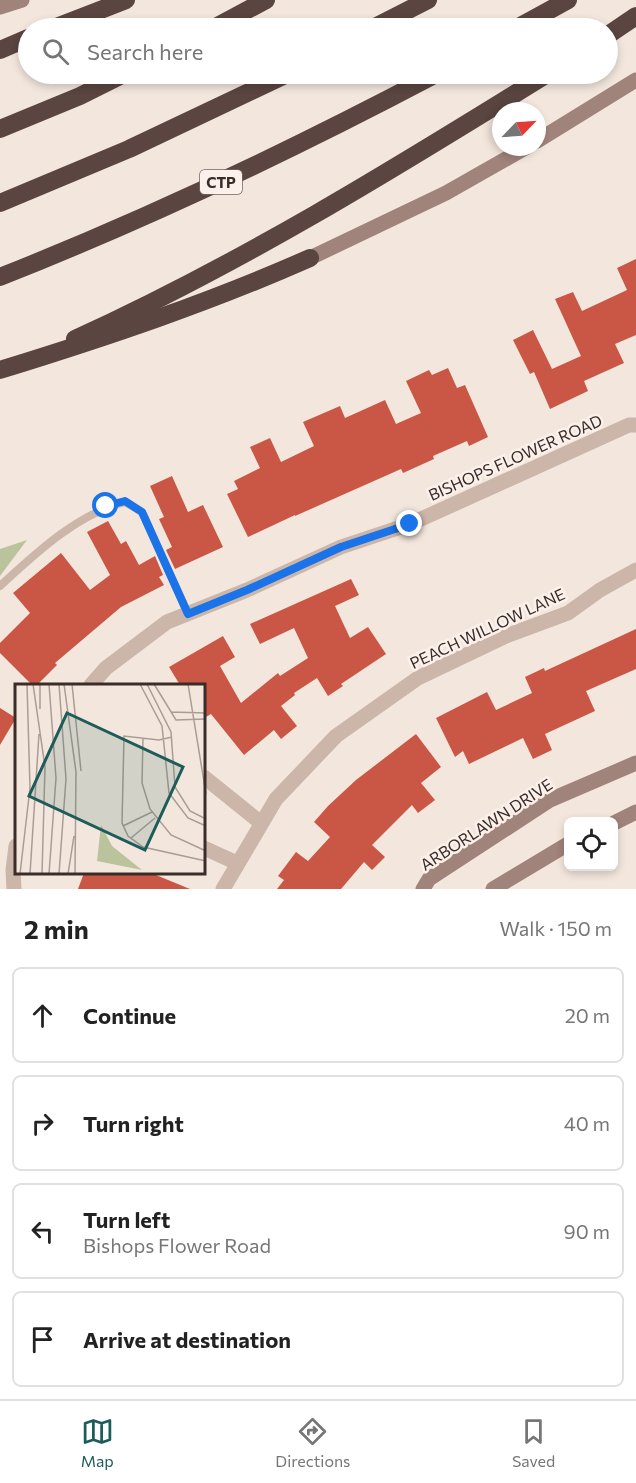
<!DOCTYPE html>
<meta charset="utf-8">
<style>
:root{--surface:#fff;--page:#f6f6f6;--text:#222;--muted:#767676;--line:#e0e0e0;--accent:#1d5c59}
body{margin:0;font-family:Commissioner,sans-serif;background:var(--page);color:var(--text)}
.controls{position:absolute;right:18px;bottom:18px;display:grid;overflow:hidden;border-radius:9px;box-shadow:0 3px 9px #0003}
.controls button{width:54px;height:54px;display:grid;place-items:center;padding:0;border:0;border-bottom:2px solid var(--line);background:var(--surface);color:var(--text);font:30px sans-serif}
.compass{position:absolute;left:492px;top:102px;width:54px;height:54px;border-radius:50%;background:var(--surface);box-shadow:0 3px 9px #0003;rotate:65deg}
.stop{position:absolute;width:18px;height:18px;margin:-14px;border:4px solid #1a73e8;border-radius:50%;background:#fff}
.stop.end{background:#1a73e8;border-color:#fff;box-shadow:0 2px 6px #0008}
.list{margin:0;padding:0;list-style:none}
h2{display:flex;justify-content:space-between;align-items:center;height:78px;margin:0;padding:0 24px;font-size:26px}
h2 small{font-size:20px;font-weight:400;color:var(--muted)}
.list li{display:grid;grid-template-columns:39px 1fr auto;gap:18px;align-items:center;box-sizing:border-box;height:96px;margin:0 12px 12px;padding:0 12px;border:2px solid var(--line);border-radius:9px}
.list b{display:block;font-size:22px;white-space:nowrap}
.list p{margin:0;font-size:20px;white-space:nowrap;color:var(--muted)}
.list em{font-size:20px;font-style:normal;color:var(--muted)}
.icon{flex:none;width:33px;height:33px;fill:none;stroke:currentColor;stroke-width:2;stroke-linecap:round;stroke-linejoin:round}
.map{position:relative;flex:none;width:636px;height:889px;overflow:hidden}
.search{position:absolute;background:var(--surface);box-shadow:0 3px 9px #0003;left:18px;right:18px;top:18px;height:66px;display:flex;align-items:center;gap:15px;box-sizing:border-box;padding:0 21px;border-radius:33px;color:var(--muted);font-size:22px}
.sheet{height:510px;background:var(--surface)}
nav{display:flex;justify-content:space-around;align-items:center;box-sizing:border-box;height:84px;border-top:2px solid var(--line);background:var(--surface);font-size:16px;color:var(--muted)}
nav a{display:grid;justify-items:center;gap:3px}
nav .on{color:var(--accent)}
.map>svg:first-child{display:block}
</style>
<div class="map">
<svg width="636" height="889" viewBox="0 0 636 889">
<rect width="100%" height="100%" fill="#f3e7dd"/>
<path fill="#bbc39d" d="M27,540L0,576V549Z"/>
<g fill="#ca5645">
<path d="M636,259V335L615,344L624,363L584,381L588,391L550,409L534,372L530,374L513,340L533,330L552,369L581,356L555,299L573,292L582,311L627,290L617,268Z"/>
<path d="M448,368L457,388L465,385L488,437L469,446L467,441L433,456L434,459L403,473L401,469L295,516V515L248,537L227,494L238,489L234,481L260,468L250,447L270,438L281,462L314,446L303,422L340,406L345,418L385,400L396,424L421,413L406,381L429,370L432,375Z"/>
<path d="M172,476L188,512L203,505L223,547L175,569L166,550L172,547L159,519L164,517L150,486Z"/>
<path d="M108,521L121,544L126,541L139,565L155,556L163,575L159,577L164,585L121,607L55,663L57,665L37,685H32L0,653V643L30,613L13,593L61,553L90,590L110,575L87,532Z"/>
<path d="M351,579L359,595L335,606L350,638L368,627L386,654L341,684L343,686L328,696L317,678L294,693L295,695L281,706L297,726L281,739L274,730L244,755L211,714L204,718V685H180L169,667L223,636L235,657L220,666L241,703L278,673L280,676L308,658L294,628L260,644L250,624Z"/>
<path d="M636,629V669L586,691L595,711L545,734L552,750L533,759L523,738L469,764L463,751L455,757L436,718L487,692L496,710L532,693L525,677L544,668L545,671Z"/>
<path d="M0,708L16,718L0,745Z"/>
<path d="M416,734L441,767L421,783L435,800L418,813L412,805L372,845L385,857L372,870L364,862L341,889H277L284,880L278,876L296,852L308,861L330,837L314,822L328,806L356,780Z"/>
<path d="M84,873H151L190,889H78Z"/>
</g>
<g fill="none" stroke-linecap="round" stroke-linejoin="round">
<path stroke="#ccb5a9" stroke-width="8" d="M0,586C36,553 77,514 125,502L142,512L188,614"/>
<g stroke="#ccb5a9" stroke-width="15">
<path d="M91,685L106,668L167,622L247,590L341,547L410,524L629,425H636"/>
<path d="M204,777L261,823"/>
<path d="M204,848L237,863"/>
<path d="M14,889L13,870L16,846"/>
<path d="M223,889L276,799L336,736L418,678L506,636L568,613L600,590L636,570"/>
</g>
<g stroke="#a0837a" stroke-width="15">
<path d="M0,7L22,0"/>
<path d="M537,141L636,80"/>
<path d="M310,258L446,193L527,147"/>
<path d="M614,823L636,812"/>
<path d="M423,889L429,879L550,800L636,763"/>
<path d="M493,889L568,844"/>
</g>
<g stroke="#5a4540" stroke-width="18">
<path d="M54,28L126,0"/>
<path d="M214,28L266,0"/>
<path d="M373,28L428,0"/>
<path d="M517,28L568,0"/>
<path d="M608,35L636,16"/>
<path d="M0,50L28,38"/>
<path d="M0,129L80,96L124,74"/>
<path d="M0,203L129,149L287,74"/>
<path d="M0,277C149,218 294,149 436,74"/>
<path d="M75,339C240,264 394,169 547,74"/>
</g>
<path stroke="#5a4540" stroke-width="18" d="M0,370C107,337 208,303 310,258"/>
</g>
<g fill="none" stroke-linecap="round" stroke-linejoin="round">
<path stroke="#1a73e8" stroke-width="8" d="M106,506L125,501L142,512L188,614L247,590L341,547L410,524"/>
</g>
<g text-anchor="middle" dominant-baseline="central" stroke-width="5" stroke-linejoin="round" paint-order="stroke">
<rect fill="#fbf1ea" stroke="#736763" stroke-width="1.5" x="200" y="170" width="42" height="24" rx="4.5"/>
<g font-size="15" font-weight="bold" fill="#392c29">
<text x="221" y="182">CTP</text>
</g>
<g font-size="16" fill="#392c29" stroke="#fbf1ea">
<text transform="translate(515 457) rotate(-24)">BISHOPS FLOWER ROAD</text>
<text transform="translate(487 628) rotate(-25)">PEACH WILLOW LANE</text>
<text transform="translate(486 824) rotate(-33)">ARBORLAWN DRIVE</text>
</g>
</g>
<g transform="translate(15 684)">
<rect width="190" height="190" fill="#f3e7dd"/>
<path d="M86,141L97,162L127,186L82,177Z" fill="#bbc39d"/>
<path fill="none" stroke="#a99c95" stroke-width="1.5" d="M18,0L30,83L27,190M25,0V25M34,0L41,94L34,190M44,0L51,95L44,190M49,0L61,88L60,190M57,0L66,87M125,0L147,42L154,109L173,134L191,142M132,0L156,48L160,103L175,127L191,135M139,0L161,36L191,35M173,0L191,110M156,28L191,29M157,53L144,56L109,52L107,139L113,152L128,163L191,177M128,54L127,99L135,125L156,151L191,167M108,142L137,128M116,154L140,134M5,190L15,104L12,0M15,190L24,50M53,190L59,152"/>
<path fill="#1d5c59" fill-opacity="0.15" stroke="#1d5c59" stroke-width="3" d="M52,29L168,83L130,166L14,112Z"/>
<rect width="190" height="190" fill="none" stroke="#392c29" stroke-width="3"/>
</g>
</svg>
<div class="controls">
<button><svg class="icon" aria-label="locate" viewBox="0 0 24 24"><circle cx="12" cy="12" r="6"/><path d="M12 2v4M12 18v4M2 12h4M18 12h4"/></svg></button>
</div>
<svg class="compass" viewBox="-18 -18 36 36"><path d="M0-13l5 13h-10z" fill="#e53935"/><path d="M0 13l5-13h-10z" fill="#767676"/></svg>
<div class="stop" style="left:106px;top:506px"></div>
<div class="stop end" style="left:410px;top:524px"></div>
<div class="search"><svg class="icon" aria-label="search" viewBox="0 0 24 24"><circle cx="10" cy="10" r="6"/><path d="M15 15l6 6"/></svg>Search here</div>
</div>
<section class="sheet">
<h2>2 min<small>Walk · 150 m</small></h2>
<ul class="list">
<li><svg class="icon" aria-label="ahead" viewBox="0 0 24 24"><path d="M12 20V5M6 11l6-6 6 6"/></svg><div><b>Continue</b></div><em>20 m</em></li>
<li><svg class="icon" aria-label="right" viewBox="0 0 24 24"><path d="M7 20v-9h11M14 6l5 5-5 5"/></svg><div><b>Turn right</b></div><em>40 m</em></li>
<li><svg class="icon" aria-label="left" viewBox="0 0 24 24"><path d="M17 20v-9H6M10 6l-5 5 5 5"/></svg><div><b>Turn left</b><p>Bishops Flower Road</p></div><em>90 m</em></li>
<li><svg class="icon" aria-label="arrive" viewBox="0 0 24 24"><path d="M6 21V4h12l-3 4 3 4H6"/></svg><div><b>Arrive at destination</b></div></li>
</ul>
</section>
<nav>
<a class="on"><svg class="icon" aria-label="map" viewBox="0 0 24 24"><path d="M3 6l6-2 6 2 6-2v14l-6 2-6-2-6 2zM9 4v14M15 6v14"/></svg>Map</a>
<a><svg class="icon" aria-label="directions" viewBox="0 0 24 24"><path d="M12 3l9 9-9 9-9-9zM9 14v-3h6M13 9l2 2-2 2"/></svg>Directions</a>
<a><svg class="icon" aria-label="saved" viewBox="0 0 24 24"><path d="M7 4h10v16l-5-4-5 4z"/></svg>Saved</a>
</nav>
